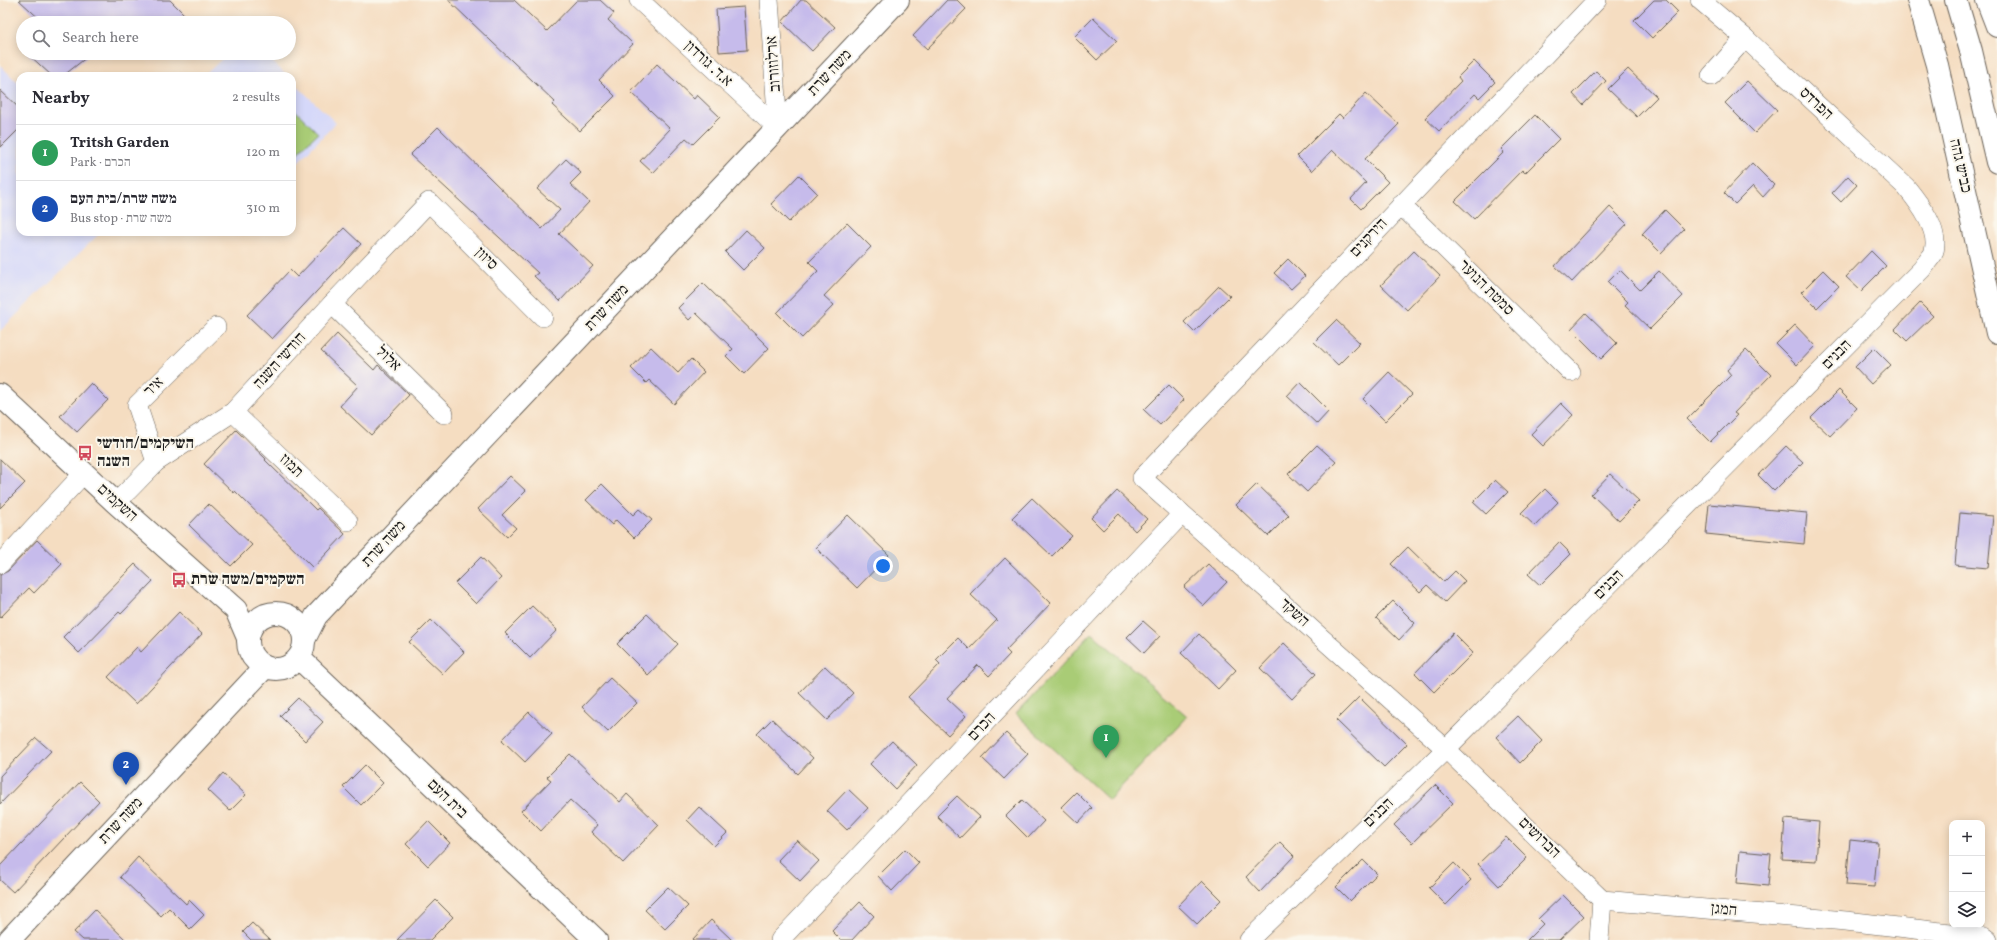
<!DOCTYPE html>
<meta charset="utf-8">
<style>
:root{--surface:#fff;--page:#f2f2f3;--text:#2b2b33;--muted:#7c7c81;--line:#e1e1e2;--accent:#7c3aed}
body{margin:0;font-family:Vollkorn,"Frank Ruhl Libre",serif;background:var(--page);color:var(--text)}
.controls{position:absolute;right:12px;bottom:12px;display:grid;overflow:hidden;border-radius:8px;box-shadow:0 2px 10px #0003}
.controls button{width:36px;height:36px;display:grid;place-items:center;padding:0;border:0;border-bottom:1px solid var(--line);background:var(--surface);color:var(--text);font:20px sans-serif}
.you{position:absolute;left:883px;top:566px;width:14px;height:14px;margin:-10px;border:3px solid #fff;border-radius:50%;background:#1a73e8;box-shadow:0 0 0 6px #1a73e833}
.badge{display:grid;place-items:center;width:26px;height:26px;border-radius:50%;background:var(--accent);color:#fff;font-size:13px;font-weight:700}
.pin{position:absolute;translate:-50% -33px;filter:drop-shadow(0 1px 2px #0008)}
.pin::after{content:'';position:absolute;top:21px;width:14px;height:12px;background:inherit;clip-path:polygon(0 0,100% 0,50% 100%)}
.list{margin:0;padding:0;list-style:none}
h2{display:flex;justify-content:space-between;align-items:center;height:52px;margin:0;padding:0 16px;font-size:17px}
h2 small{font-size:13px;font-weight:400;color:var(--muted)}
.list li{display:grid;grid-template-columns:26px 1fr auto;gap:12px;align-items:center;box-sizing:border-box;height:56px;padding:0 16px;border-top:1px solid var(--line)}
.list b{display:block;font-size:15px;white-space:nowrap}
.list p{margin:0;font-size:13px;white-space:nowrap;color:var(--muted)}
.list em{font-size:13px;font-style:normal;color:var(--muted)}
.icon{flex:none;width:22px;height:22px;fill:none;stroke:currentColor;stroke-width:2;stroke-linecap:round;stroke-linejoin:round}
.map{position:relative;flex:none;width:1997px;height:940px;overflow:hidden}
.search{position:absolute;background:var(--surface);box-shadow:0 2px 10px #0003;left:16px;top:16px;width:280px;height:44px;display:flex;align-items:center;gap:10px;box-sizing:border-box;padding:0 14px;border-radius:22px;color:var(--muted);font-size:15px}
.panel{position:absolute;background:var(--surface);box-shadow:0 2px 10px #0003;left:16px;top:72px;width:280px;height:164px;border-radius:12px}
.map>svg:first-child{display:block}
</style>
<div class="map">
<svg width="1997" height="940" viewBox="0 0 1997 940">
<rect width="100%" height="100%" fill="#fbf7ec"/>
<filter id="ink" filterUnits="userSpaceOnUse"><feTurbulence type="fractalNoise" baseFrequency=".025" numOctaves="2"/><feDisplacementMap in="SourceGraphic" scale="8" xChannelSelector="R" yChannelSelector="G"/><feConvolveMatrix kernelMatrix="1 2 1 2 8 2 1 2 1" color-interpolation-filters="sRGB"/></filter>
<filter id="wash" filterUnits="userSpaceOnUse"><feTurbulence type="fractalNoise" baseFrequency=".012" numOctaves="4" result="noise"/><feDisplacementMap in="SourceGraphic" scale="16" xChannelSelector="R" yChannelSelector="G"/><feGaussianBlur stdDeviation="0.9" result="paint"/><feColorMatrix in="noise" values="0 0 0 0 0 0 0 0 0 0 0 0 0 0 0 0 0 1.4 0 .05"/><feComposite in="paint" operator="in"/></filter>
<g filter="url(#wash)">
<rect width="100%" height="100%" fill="#f5ddc1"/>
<g fill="#d5d8f9">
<path d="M228,53H264L287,76H204Z"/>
<path d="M0,65L20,85V232H101L0,331Z"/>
<path d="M292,81L336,123L292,168Z"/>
</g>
<g fill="#a9cc76" stroke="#627449">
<path d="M292,107L318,133L292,158Z"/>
<path d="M1092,633L1187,716L1109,800L1016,714Z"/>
</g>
<g id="blocks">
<g fill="#c6bbeb">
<path d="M19,0H170L193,23H44Z"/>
<path d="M448,0H514L547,31L577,0H600L614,13L608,20L633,44L599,80L615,96L580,131L552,105L555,102Z"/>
<path d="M801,0H806L835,27L812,51L782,22Z"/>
<path d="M947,0H957L966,9L927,49L913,36Z"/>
<path d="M1654,0H1666L1678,12L1652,38L1634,20Z"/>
<path d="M744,7L747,50L719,52L716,9Z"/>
<path d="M1093,18L1117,41L1097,60L1074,37Z"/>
<path d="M27,53H92L63,76H52Z"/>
<path d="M1474,61L1495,82L1479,98L1475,94L1439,131L1425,118L1461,81L1458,77Z"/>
<path d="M657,64L694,99L697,95L720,117L693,144L686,138L653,173L640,161L670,129L631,92Z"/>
<path d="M1628,69L1657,97L1637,117L1608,89Z"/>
<path d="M1596,71L1606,81L1583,105L1573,94Z"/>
<path d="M1747,81L1777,110L1755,133L1725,103Z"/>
<path d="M0,90L20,109V128L0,148Z"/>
<path d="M1366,93L1399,124L1365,159L1388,182L1361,209L1351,199L1366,183L1332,150L1312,171L1297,156L1339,114L1343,118Z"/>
<path d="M1535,115L1559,139L1525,173L1522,170L1474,219L1455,201L1504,152L1501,149Z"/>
<path d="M438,127L542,229L560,210L537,189L566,159L581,173L570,184L589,202L559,234L593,266L560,301L534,276L538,273L410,155Z"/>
<path d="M1752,163L1774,185L1763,197L1753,186L1735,204L1724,193Z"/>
<path d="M799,175L817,193L789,222L771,204Z"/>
<path d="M1848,176L1857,185L1841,202L1832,193Z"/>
<path d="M1610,207L1627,224L1572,282L1555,266Z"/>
<path d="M1665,210L1684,229L1661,253L1642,234Z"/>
<path d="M847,223L871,247L824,296L834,305L802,338L777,313L818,271L809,262Z"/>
<path d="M344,228L361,244L272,339L247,315L290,270L297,277Z"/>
<path d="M746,230L765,248L743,270L725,252Z"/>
<path d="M1414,251L1440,276L1407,310L1381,285Z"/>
<path d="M1871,251L1886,266L1861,291L1846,277Z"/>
<path d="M1288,259L1305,276L1291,289L1274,273Z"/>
<path d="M1620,270L1640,290L1659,271L1683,296L1650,329L1625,305L1628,302L1608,282Z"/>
<path d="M1823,270L1839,286L1817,308L1801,292Z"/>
<path d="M703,283L769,348L744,374L726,356L733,349L696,313L689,320L678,308Z"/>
<path d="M1219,286L1230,296L1194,332L1184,322Z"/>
<path d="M1920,303L1933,316L1907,341L1895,329Z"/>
<path d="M1586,313L1617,343L1601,359L1571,329Z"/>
<path d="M1336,320L1360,343L1338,365L1314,342Z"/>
<path d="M1795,325L1815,346L1797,365L1776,344Z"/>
<path d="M337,334L374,370L378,365L409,395L371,435L340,406L358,386L321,351Z"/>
<path d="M651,347L678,373L691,359L704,372L674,404L649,380L646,383L631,368Z"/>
<path d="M1874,348L1891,365L1871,384L1855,367Z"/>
<path d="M1746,350L1771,375L1734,413L1737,415L1710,442L1687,419L1731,375L1727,370Z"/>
<path d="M1389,372L1412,394L1385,421L1363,399Z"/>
<path d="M1300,382L1329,411L1317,424L1287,396Z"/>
<path d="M91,383L108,400L77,432L60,416Z"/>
<path d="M1169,385L1184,400L1160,425L1144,410Z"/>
<path d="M1839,390L1857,408L1830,436L1811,418Z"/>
<path d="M1561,403L1573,415L1543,446L1531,434Z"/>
<path d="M236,430L266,459L265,460L316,510L318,508L345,534L313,568L235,491L234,493L204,464Z"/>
<path d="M1317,445L1336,462L1307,492L1288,474Z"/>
<path d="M1786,446L1803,462L1774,491L1758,475Z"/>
<path d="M0,459L25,483L0,508Z"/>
<path d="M1610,474L1639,501L1619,521L1591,494Z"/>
<path d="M510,476L526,491L502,515L516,528L507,537L478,509Z"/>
<path d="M1495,480L1508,492L1486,514L1473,502Z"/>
<path d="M602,484L633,515L639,509L652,520L634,538L616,520L612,525L586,500Z"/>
<path d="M1257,484L1289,515L1268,536L1236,505Z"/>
<path d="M1545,489L1558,502L1535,526L1521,513Z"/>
<path d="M1117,491L1147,519L1135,531L1119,514L1103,530L1091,518Z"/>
<path d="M1032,498L1072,536L1052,556L1012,518Z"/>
<path d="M209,504L252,545L231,566L189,525Z"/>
<path d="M1709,504L1807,513L1804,544L1706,534Z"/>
<path d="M1960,513L1993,516L1988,568L1955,565Z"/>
<path d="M848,515L889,555L857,588L816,548Z"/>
<path d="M37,540L62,564L34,593L29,588L0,618V575L8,571Z"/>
<path d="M1559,542L1571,554L1540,585L1528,574Z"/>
<path d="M1408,547L1444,582L1455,571L1465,581L1445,602L1427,585L1420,592L1391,564Z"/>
<path d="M481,557L501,578L476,604L455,583Z"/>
<path d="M1005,558L1051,603L1006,650L1010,654L989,676L978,665L947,698L966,716L948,735L908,697L940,664L936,660L958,638L969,649L997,620L970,594Z"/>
<path d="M135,564L153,581L121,614L119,612L79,653L63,637Z"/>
<path d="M1208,564L1227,582L1204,606L1184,587Z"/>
<path d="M1393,601L1415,623L1399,640L1376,618Z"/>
<path d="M532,606L557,630L530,658L505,633Z"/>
<path d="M179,612L202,634L136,704L108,677L137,647L141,652Z"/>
<path d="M647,614L678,644L648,675L617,644Z"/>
<path d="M431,620L464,652L443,674L409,642Z"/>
<path d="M1143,621L1160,636L1144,653L1127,637Z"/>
<path d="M1453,633L1473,653L1434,692L1415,673Z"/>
<path d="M1199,634L1236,670L1218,689L1181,653Z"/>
<path d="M1284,643L1316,674L1292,699L1260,668Z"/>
<path d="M825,666L853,693L827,720L799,693Z"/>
<path d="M610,678L637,703L608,732L582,707Z"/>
<path d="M1359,697L1407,744L1384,767L1336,720Z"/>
<path d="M298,698L323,722L305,741L280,716Z"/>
<path d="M529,712L552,734L525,762L502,740Z"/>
<path d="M1518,716L1542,741L1520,763L1496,737Z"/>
<path d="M772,719L813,758L798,774L757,734Z"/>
<path d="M1006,733L1028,754L1004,779L982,758Z"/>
<path d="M36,738L51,751L0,804V776Z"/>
<path d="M892,741L917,765L895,789L870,764Z"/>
<path d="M570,754L620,802L627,794L659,825L623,863L591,832L597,825L570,800L541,831L521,811L551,780L547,777Z"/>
<path d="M365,765L383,783L361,805L343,787Z"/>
<path d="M223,773L246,795L230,811L208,790Z"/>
<path d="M80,782L99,801L13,892L0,880V866Z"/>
<path d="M1435,785L1453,803L1412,843L1394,825Z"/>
<path d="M848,789L868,808L847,830L827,811Z"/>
<path d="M1076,792L1092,808L1078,823L1061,807Z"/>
<path d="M957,796L980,817L960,838L937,816Z"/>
<path d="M1022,800L1044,821L1028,838L1006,816Z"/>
<path d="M699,807L727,833L714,846L687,820Z"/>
<path d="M1785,819L1819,822L1816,861L1782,859Z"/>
<path d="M428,821L450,843L428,866L406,844Z"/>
<path d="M1506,837L1527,858L1499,886L1478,864Z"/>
<path d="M797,840L819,861L800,881L778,860Z"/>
<path d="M1850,840L1878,843L1874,887L1846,885Z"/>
<path d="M1280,842L1294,856L1260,892L1246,877Z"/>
<path d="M905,849L919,863L892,891L878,876Z"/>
<path d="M1740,851L1771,854L1768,886L1737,883Z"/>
<path d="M138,857L186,904L189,900L204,915L190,929L169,908L161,916L120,877Z"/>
<path d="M1363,860L1377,874L1350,901L1336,887Z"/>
<path d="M1454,863L1471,880L1446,905L1429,888Z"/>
<path d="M1202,881L1221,900L1197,924L1178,906Z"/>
<path d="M668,887L688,906L665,929L645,910Z"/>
<path d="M1563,895L1584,916L1559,940H1527L1543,924L1538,919Z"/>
<path d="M436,900L453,917L430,940H397Z"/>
<path d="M860,902L874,916L852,940H841L832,931Z"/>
<path d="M95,910L126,940H83L74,932Z"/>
<path d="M711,920L732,940H692Z"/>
<path d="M252,923L270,940H251L243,932Z"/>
</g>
</g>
</g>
<g filter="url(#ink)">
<use href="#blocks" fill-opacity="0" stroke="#686056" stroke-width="1"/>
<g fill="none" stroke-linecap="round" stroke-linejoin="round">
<g stroke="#686056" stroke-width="20">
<g id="street">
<path d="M639,0L778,128"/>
<path d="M769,0L778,128"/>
<path d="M1597,0L1142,478L1446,749L1602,900L1599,940"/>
<path d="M1711,76L1745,38"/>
<path d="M1401,205L1571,372"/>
<path d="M332,304L444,414"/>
<path d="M233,412L348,521"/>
<path d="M156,462L137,405L216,327"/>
<path d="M116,503L156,462L233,412L332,304L429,202L543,317"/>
<path d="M0,564L84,473"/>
<path d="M1602,900L1846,921L1984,937L1988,940"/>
<path d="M780,940L1182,514"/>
<path d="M1249,940L1446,749L1922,269C1925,264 1930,259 1933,254C1942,232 1919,203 1906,187L1745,38L1700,0"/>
</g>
</g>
<g stroke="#686056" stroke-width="24">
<g id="secondary">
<path d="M0,395L116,503L236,610L248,638"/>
<circle cx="276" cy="641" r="28"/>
<path d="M304,640L316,616L898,0"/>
<path d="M299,658L596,940"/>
<path d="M9,940L265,667"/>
</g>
</g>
<g stroke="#686056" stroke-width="24">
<g id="highway">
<path d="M1918,0L1937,65L1997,333"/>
<path d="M1956,0L1971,51L1997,162"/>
<path d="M1987,0L1997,26"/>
</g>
</g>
<use href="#street" stroke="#fff" stroke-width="19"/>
<use href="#secondary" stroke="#fff" stroke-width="22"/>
<use href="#highway" stroke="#fff" stroke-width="22"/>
</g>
</g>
<defs>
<g id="bus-bare" transform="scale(1.2)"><path d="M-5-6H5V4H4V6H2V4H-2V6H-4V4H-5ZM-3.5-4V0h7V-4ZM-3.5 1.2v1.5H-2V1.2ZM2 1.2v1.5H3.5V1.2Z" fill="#d1495b" stroke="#fbf7ec" stroke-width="2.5" paint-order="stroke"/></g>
</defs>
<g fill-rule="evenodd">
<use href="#bus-bare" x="85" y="453"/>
<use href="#bus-bare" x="179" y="580"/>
</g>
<g text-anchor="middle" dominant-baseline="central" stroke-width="4" stroke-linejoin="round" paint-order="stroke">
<g font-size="16" fill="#1c1c1c" stroke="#fbf7ec">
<text transform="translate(708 64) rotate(43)">א.ד. גורדון</text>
<text transform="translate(774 64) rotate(-94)">ארלוזורוב</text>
<text transform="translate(830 73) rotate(-47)">משה שרת</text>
<text transform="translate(1816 104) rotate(43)">הפרדס</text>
<text transform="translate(1960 166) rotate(77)">כביש גהה</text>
<text transform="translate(1369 238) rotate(-47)">הירקנים</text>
<text transform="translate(486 259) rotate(45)">סיוון</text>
<text transform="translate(1486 288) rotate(45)">סמטת הנוער</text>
<text transform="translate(607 308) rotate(-47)">משה שרת</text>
<text transform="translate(1837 355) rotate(-45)">הבנים</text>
<text transform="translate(388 359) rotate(44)">אלול</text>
<text transform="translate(280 361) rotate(-48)">חודשי השנה</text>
<text transform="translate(154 387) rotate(-44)">איר</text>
<text transform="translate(291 466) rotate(44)">תמוז</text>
<text transform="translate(117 503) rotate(42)">השקמים</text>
<text transform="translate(384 544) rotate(-47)">משה שרת</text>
<text transform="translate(1609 585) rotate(-45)">הבנים</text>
<text transform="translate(1294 613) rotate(42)">השקד</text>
<text transform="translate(982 727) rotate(-47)">הכרם</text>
<text transform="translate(447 799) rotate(44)">בית העם</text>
<text transform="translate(1379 813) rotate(-44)">הבנים</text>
<text transform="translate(121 821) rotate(-47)">משה שרת</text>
<text transform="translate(1539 838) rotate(44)">הברושים</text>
<text transform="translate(1724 910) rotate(5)">המגן</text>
</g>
<g font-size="16" font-weight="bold" fill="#1c1c1c" stroke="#fbf7ec" text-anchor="start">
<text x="97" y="444">השיקמים/חודשי<tspan x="97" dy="18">השנה</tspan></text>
<text x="191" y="580">השקמים/משה שרת</text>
</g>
</g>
</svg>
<div class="controls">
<button>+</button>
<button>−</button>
<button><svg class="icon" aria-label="layers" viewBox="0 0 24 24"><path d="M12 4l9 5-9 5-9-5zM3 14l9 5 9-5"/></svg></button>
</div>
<div class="you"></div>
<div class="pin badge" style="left:1106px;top:758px;background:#2e9e5b">1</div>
<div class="pin badge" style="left:126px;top:785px;background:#1a4fb4">2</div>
<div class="search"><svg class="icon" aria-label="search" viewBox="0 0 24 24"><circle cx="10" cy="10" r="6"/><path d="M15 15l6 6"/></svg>Search here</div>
<section class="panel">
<h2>Nearby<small>2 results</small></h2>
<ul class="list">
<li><span class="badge" style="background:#2e9e5b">1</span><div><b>Tritsh Garden</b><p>Park · הכרם</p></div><em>120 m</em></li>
<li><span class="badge" style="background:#1a4fb4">2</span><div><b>משה שרת/בית העם</b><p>Bus stop · משה שרת</p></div><em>310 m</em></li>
</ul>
</section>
</div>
